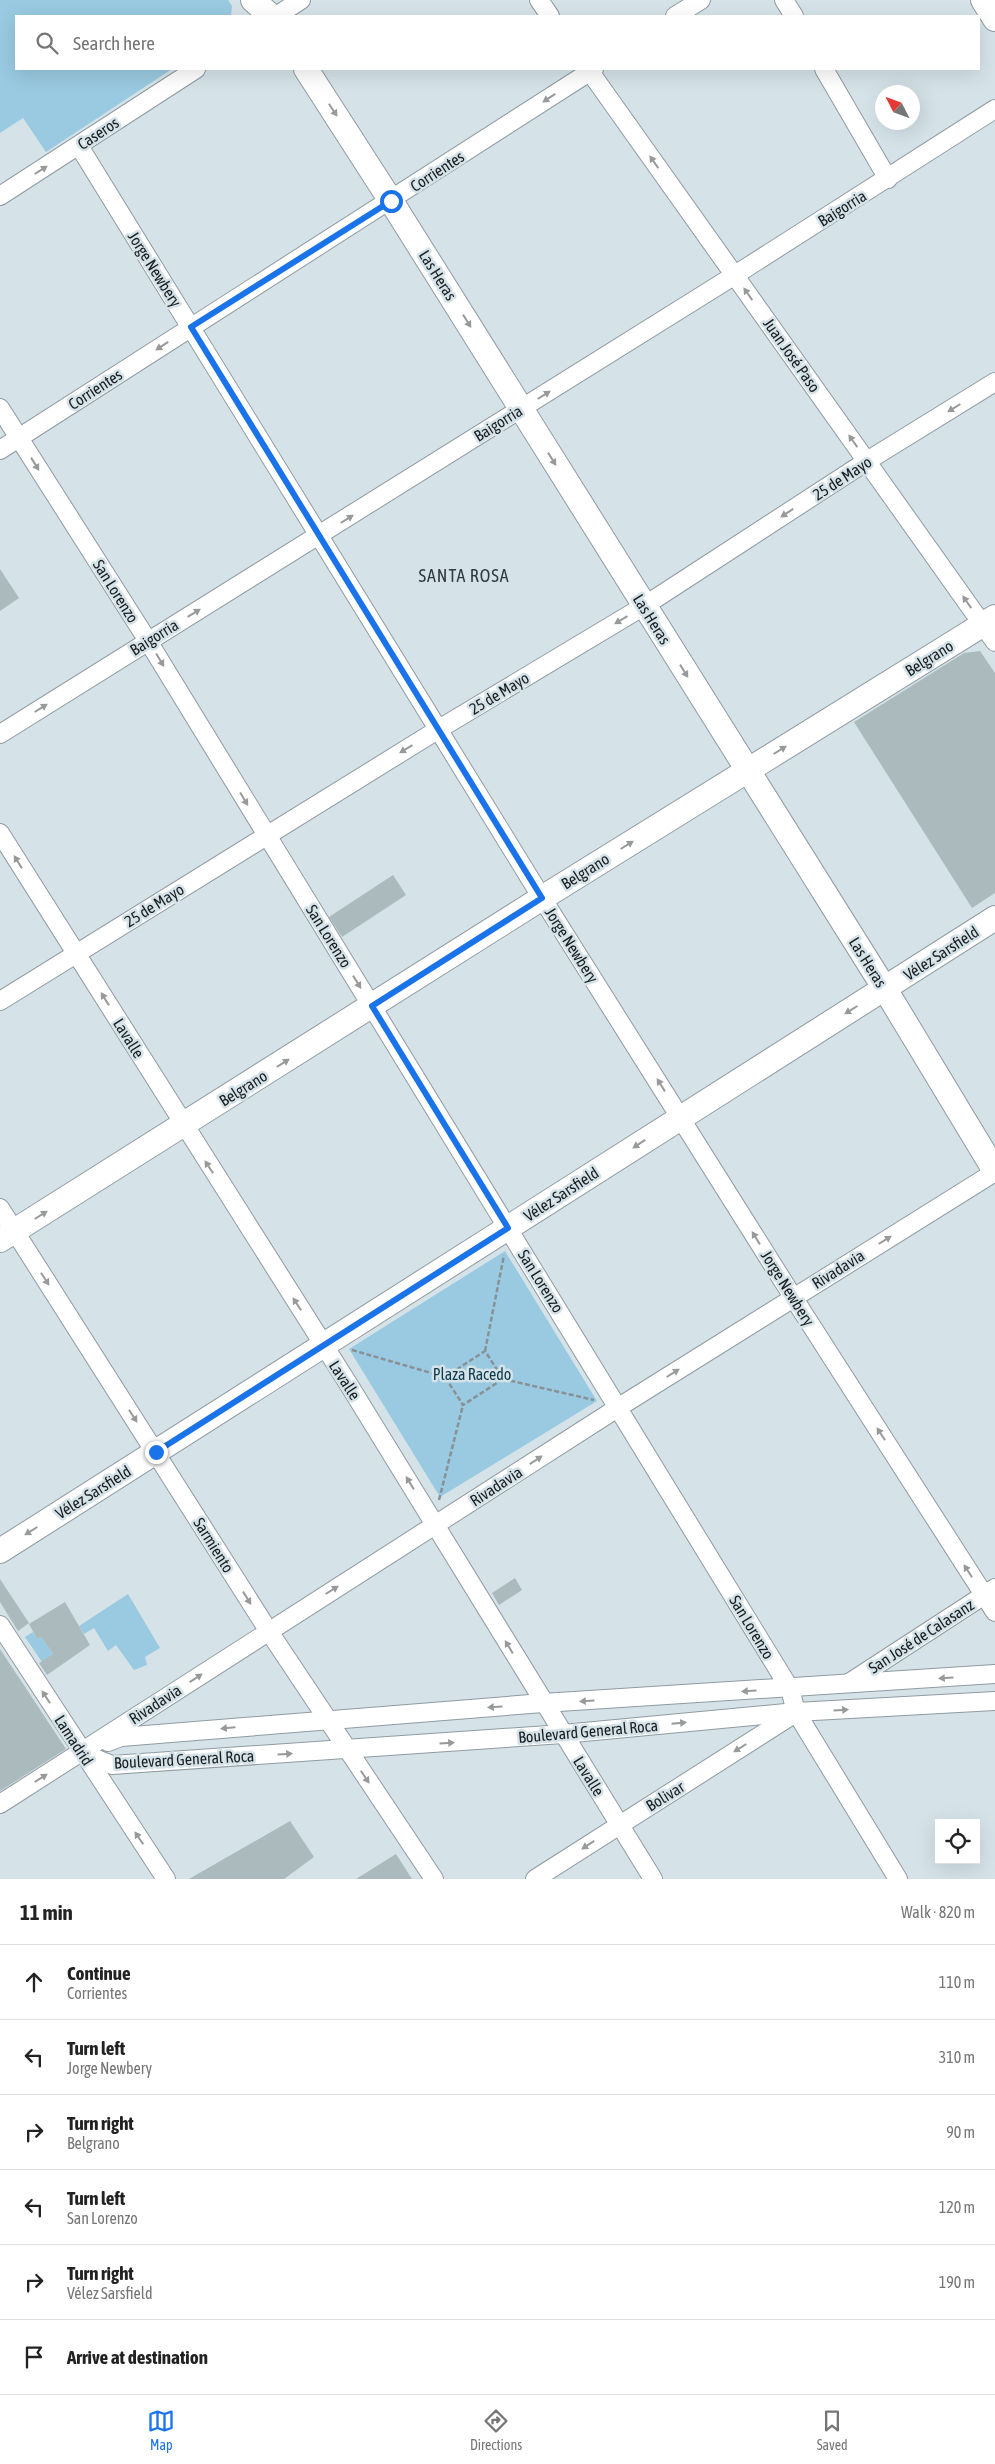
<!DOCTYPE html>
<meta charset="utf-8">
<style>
:root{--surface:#fff;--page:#f2f2f2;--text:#222;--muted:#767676;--line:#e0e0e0;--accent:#1a73e8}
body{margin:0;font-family:"Asap Condensed",sans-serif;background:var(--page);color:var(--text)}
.controls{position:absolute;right:15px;bottom:15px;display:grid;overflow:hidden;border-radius:0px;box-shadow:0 5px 20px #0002}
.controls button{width:45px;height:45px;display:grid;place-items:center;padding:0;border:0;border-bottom:1px solid var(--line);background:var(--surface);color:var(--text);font:25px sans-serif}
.compass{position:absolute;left:875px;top:85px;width:45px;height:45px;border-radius:50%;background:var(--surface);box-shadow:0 5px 20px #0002;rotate:312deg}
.stop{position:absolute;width:15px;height:15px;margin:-11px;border:4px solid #1a73e8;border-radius:50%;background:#fff}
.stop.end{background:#1a73e8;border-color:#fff;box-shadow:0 1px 5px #0008}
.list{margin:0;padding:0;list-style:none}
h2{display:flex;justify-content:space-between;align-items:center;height:65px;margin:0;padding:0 20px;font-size:21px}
h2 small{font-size:16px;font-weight:400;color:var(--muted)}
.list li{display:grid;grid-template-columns:32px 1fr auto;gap:15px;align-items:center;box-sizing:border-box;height:75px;padding:0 20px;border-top:1px solid var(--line)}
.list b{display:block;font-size:19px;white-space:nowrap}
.list p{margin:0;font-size:16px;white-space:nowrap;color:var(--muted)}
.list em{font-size:16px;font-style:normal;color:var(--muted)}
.icon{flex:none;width:28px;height:28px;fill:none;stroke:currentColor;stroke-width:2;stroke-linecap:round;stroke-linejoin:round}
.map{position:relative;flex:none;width:995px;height:1879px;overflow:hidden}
.search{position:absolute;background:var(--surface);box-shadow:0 5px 20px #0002;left:15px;right:15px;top:15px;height:55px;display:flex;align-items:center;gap:12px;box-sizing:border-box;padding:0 18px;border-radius:0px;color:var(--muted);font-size:19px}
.sheet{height:515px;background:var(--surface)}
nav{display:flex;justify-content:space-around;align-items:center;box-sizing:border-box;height:70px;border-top:1px solid var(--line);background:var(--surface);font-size:14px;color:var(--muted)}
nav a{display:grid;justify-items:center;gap:2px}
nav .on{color:var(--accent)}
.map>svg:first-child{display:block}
</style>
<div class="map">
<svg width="995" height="1879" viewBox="0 0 995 1879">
<rect width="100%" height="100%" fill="#d5e3e9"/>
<g fill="#99cae1">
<path d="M0,0H228L232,6L231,16H16V69H172L46,152L23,118L0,133Z"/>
<path d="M505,1251L597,1401L440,1497L349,1349Z"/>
<path d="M128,1594L160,1648L145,1657L147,1665L134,1670L116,1645L108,1651L94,1628L84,1634L79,1626Z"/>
<path d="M33,1632L37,1639L41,1637L53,1654L42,1662L25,1637Z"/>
</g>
<g fill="#abbabc">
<path d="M0,569L19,598L0,611Z"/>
<path d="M980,651L995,673V893L972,908L854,722L964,653Z"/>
<path d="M393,875L406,895L342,937L329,917Z"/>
<path d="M515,1578L522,1590L499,1605L492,1593Z"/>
<path d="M0,1579L29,1623L18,1631L0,1602Z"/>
<path d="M65,1602L90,1645L47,1675L39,1663L53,1654L41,1637L37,1639L29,1624Z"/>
<path d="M0,1649L66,1749L0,1791Z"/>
<path d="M290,1821L314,1857L284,1879H189Z"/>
<path d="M396,1854L412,1879H356Z"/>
</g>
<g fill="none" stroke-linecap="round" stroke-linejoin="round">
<g stroke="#8f9ba1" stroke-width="20">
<g id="minor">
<path d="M539,0L550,16"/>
<path d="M784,0L794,16"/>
<path d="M276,16L301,0"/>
<path d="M675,16L701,0"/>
<path d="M588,69L995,642"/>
<path d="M824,69L888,179"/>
<path d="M79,146L542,898L793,1297L995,1612"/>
<path d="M0,196L196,69"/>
<path d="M0,408L148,641L790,1689L796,1712L898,1879"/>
<path d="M0,450L594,69"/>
<path d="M0,734L735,275L995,109"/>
<path d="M0,833L349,1385L653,1879"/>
<path d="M0,1001L439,729L644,606L867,461L995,382"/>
<path d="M0,1208L268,1630L434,1879"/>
<path d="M0,1625L166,1879"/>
<path d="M849,1683L995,1588"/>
<path d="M108,1742L121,1737L543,1703L995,1674"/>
<path d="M82,1753L112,1765L563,1734L796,1712L995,1701"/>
<path d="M0,1804L619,1407L995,1172"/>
<path d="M535,1879L794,1714"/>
</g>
</g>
<g stroke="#8f9ba1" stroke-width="26">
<g id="secondary">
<path d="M253,0L271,16"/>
<path d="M983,0L995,19"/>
<path d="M306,69L391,201L885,989L995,1171"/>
<path d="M0,1240L542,898L995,617"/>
<path d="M0,1551L995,918"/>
</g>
</g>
<g stroke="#879196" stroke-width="2.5" stroke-dasharray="5 2.5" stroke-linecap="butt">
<path d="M352,1350L445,1377L463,1405L503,1379L485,1351L445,1377"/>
<path d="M485,1351L504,1255"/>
<path d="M503,1379L594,1400"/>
<path d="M439,1500L463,1405"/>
</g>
<use href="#minor" stroke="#fff" stroke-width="18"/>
<use href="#secondary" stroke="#fff" stroke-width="24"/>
</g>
<defs><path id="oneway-solid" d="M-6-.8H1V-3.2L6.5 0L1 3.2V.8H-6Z" transform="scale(1.25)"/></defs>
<g fill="#97999b">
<use href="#oneway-solid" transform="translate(549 98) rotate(147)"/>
<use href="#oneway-solid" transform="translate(333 110) rotate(57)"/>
<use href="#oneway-solid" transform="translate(654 162) rotate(-125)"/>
<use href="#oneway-solid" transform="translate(41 170) rotate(-32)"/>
<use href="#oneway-solid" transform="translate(748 294) rotate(-125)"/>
<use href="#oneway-solid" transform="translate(467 321) rotate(58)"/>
<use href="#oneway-solid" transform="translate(162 346) rotate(147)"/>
<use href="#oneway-solid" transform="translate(544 395) rotate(-32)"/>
<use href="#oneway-solid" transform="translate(954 408) rotate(148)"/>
<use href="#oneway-solid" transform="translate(853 441) rotate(-125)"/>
<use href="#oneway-solid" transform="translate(552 459) rotate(58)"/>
<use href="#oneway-solid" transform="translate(35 464) rotate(58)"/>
<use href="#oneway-solid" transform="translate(787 513) rotate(147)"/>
<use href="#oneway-solid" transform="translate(347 519) rotate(-32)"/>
<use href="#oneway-solid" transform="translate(967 602) rotate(-125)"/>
<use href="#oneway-solid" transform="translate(194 613) rotate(-31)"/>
<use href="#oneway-solid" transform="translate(621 620) rotate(149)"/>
<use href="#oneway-solid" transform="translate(160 660) rotate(59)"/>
<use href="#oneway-solid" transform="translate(684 671) rotate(58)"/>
<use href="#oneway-solid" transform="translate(41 708) rotate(-32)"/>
<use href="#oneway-solid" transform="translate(406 749) rotate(149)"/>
<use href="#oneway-solid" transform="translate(780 750) rotate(-32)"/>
<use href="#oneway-solid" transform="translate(244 799) rotate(59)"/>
<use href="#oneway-solid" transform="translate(627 845) rotate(-32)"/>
<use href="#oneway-solid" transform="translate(18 862) rotate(-122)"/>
<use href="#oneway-solid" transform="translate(357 982) rotate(58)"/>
<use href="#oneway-solid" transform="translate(105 999) rotate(-122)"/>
<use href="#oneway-solid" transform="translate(851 1010) rotate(148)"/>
<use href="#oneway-solid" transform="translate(283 1063) rotate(-32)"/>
<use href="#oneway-solid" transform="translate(661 1085) rotate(-122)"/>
<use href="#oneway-solid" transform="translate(639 1144) rotate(147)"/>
<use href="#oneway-solid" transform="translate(209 1167) rotate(-123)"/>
<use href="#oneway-solid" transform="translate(41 1215) rotate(-32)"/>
<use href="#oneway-solid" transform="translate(756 1238) rotate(-122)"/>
<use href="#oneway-solid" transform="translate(885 1240) rotate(-32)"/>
<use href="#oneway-solid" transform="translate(45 1279) rotate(57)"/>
<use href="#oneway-solid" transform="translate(297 1304) rotate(-123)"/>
<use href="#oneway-solid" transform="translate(673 1373) rotate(-32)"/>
<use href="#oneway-solid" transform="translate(133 1416) rotate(57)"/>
<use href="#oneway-solid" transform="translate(881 1434) rotate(-123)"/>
<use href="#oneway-solid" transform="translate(536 1460) rotate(-33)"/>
<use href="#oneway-solid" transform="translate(410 1483) rotate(-122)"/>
<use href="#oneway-solid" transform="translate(31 1531) rotate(148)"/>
<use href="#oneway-solid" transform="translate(968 1571) rotate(-123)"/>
<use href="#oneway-solid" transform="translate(332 1590) rotate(-32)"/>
<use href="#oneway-solid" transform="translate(247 1598) rotate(58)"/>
<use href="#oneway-solid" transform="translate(509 1647) rotate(-121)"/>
<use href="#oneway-solid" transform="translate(196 1678) rotate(-33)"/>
<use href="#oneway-solid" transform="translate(946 1678) rotate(176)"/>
<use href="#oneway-solid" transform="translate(749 1691) rotate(177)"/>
<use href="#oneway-solid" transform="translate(46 1697) rotate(-123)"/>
<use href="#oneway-solid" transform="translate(587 1701) rotate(177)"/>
<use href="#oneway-solid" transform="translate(495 1707) rotate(176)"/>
<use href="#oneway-solid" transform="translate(841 1710) rotate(-3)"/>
<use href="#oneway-solid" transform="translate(679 1723) rotate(-5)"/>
<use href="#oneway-solid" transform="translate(228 1728) rotate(175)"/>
<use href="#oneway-solid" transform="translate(447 1743) rotate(-4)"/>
<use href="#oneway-solid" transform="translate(740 1748) rotate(148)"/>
<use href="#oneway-solid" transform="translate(285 1754) rotate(-4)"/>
<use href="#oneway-solid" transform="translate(365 1777) rotate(56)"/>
<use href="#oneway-solid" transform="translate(41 1778) rotate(-32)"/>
<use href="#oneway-solid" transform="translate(139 1838) rotate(-124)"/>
<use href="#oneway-solid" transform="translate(588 1845) rotate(147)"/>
</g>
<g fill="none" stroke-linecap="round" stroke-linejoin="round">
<path stroke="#1a73e8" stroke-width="6" d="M156,1452L508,1228L372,1006L542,898L191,327L391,201"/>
</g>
<g text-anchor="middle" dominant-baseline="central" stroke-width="5" stroke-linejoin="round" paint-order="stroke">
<g font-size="16" fill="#181d20" stroke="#d5e3e9">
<text transform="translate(98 133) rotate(-33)">Caseros</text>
<text transform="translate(437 171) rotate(-33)">Corrientes</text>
<text transform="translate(842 208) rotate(-32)">Baigorria</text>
<text transform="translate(155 269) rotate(58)">Jorge Newbery</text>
<text transform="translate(438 275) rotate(58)">Las Heras</text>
<text transform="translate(792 355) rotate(55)">Juan José Paso</text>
<text transform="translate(95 389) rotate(-33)">Corrientes</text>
<text transform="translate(498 423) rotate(-32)">Baigorria</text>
<text transform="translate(842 478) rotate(-33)">25 de Mayo</text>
<text transform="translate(116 591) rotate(58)">San Lorenzo</text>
<text transform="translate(652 619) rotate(58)">Las Heras</text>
<text transform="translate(154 637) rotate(-32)">Baigorria</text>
<text transform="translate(929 658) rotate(-32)">Belgrano</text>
<text transform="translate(499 693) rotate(-31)">25 de Mayo</text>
<text transform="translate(585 871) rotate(-32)">Belgrano</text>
<text transform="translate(154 905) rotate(-32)">25 de Mayo</text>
<text transform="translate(329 936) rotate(58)">San Lorenzo</text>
<text transform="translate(572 945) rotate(58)">Jorge Newbery</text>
<text transform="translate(941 953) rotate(-33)">Vélez Sarsfield</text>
<text transform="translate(868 962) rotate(58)">Las Heras</text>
<text transform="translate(129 1038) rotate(58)">Lavalle</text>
<text transform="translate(243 1088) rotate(-32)">Belgrano</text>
<text transform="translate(561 1194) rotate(-33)">Vélez Sarsfield</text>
<text transform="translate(838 1269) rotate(-32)">Rivadavia</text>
<text transform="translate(541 1281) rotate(58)">San Lorenzo</text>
<text transform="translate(788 1288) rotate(58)">Jorge Newbery</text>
<text transform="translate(345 1380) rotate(57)">Lavalle</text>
<text transform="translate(496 1486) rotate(-33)">Rivadavia</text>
<text transform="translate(93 1492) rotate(-32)">Vélez Sarsfield</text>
<text transform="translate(214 1545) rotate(58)">Sarmiento</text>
<text transform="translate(752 1627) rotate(59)">San Lorenzo</text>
<text transform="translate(921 1636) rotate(-33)">San José de Calasanz</text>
<text transform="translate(155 1704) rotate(-33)">Rivadavia</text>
<text transform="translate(588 1731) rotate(-5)">Boulevard General Roca</text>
<text transform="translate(74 1740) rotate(57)">Lamadrid</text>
<text transform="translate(184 1759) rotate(-3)">Boulevard General Roca</text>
<text transform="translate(589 1776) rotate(58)">Lavalle</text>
<text transform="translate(665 1796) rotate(-32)">Bolivar</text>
</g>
<g font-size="16" fill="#0c3a4c" stroke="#d5e3e9">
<text x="472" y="1374">Plaza Racedo</text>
</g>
<g font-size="18" letter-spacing="1" fill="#2f393e" stroke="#d5e3e9">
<text x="464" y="575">SANTA ROSA</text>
</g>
</g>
</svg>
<div class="controls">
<button><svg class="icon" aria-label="locate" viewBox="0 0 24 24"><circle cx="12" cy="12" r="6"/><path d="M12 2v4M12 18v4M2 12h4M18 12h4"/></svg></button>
</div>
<svg class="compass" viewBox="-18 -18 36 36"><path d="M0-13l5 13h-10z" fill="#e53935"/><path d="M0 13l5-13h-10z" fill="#767676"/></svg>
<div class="stop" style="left:391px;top:201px"></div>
<div class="stop end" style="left:156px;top:1452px"></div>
<div class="search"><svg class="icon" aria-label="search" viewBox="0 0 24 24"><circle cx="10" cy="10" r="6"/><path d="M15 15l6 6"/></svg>Search here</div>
</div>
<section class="sheet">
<h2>11 min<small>Walk · 820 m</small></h2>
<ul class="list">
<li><svg class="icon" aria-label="ahead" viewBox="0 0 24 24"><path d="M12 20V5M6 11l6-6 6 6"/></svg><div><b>Continue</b><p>Corrientes</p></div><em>110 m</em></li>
<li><svg class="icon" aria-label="left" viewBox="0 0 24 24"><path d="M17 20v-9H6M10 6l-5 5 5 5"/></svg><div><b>Turn left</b><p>Jorge Newbery</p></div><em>310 m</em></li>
<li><svg class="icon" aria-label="right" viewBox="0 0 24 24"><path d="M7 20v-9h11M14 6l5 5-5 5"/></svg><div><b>Turn right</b><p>Belgrano</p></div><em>90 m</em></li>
<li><svg class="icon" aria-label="left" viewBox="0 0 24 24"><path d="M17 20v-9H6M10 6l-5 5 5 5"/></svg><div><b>Turn left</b><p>San Lorenzo</p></div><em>120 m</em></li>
<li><svg class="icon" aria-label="right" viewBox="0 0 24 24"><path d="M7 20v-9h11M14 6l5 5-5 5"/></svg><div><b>Turn right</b><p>Vélez Sarsfield</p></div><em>190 m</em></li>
<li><svg class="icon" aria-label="arrive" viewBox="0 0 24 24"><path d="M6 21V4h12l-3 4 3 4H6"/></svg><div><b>Arrive at destination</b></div></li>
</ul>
</section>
<nav>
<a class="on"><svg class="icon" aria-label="map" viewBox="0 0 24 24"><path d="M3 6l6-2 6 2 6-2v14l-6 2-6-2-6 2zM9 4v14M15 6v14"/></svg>Map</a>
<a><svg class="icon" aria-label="directions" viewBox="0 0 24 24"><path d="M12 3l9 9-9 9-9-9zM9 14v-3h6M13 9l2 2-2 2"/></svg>Directions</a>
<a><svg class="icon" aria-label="saved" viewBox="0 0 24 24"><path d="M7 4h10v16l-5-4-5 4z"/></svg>Saved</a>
</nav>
